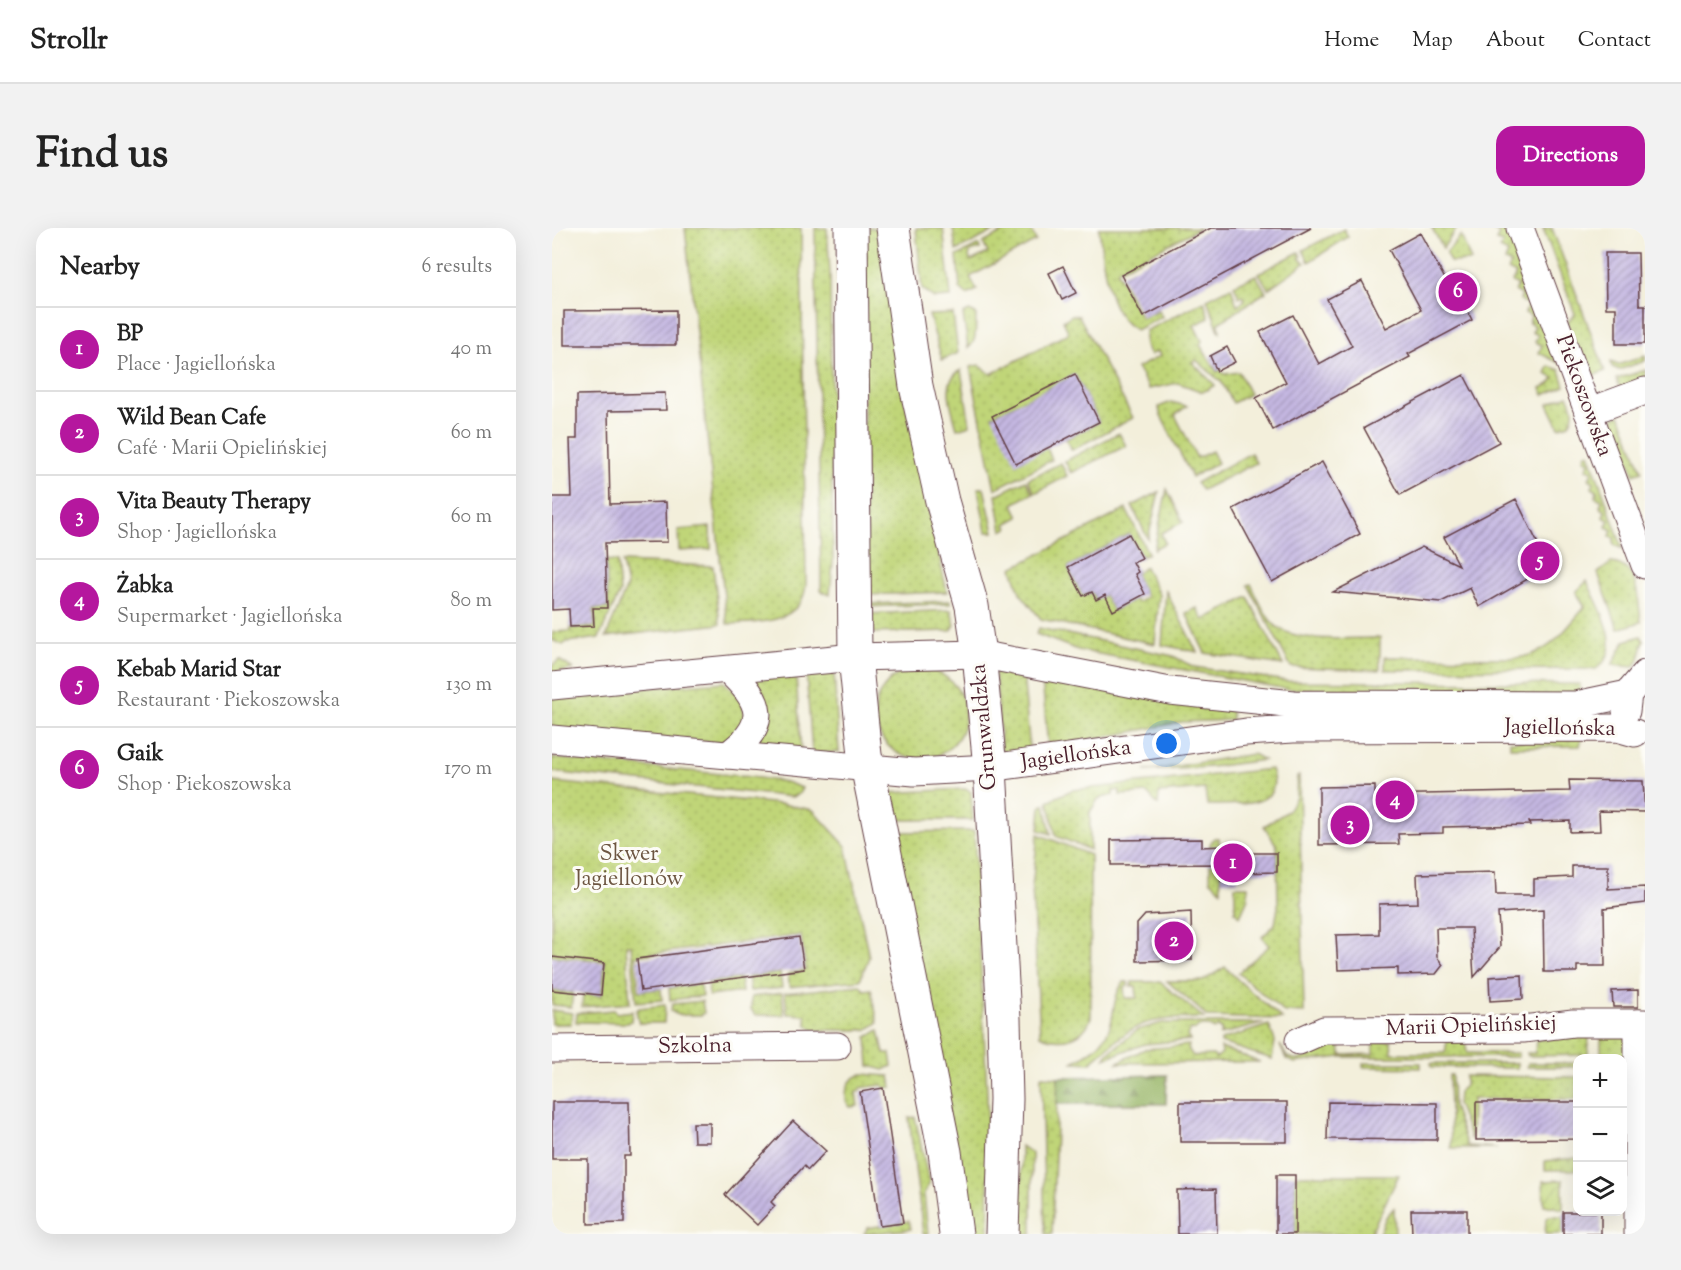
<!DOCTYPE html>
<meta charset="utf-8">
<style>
:root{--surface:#fff;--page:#f2f2f2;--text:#222;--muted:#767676;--line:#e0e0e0;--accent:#b5179e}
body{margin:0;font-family:"Sorts Mill Goudy",serif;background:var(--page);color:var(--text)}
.controls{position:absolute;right:18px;bottom:18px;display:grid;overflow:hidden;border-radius:12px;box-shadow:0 6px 24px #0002}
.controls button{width:54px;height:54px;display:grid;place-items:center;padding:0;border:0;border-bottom:2px solid var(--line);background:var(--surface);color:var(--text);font:30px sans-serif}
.you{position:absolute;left:615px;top:516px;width:21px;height:21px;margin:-15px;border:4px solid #fff;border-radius:50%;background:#1a73e8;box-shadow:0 0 0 9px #1a73e833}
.badge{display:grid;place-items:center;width:39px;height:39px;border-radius:50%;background:var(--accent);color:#fff;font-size:20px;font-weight:700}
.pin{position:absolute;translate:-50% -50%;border:3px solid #fff;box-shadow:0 2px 6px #0006}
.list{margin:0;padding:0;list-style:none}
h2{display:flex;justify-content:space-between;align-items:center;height:78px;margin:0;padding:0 24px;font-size:26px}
h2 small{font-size:20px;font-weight:400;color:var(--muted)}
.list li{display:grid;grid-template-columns:39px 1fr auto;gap:18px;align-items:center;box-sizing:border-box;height:84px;padding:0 24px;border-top:2px solid var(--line)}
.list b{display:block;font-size:22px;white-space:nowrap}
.list p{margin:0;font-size:20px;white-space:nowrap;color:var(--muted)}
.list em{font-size:20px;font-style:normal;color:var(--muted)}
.icon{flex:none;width:33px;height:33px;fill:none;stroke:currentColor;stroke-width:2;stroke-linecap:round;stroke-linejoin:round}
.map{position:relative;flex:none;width:1093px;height:1006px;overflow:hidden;border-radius:18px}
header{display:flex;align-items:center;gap:36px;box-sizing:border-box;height:84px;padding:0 30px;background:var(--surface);border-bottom:2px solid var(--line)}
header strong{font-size:28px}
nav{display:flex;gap:33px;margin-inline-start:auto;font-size:21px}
.intro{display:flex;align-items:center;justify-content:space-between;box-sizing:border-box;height:144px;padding:0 36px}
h1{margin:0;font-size:42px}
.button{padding:15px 27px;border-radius:18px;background:var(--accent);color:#fff;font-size:21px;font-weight:700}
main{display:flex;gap:36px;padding:0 36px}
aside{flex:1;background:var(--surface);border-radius:18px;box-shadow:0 6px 24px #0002}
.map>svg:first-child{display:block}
</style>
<header>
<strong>Strollr</strong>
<nav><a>Home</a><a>Map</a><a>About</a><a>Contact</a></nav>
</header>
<div class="intro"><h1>Find us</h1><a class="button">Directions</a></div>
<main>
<aside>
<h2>Nearby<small>6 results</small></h2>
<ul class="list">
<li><span class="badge">1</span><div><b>BP</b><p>Place · Jagiellońska</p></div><em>40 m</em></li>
<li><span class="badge">2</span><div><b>Wild Bean Cafe</b><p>Café · Marii Opielińskiej</p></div><em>60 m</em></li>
<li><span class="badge">3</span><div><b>Vita Beauty Therapy</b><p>Shop · Jagiellońska</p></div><em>60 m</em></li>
<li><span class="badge">4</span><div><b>Żabka</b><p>Supermarket · Jagiellońska</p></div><em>80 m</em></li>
<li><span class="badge">5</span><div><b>Kebab Marid Star</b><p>Restaurant · Piekoszowska</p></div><em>130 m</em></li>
<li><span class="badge">6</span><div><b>Gaik</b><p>Shop · Piekoszowska</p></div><em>170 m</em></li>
</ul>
</aside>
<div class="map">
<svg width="1093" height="1006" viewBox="0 0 1093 1006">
<defs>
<pattern id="grass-dots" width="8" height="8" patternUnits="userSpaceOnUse" patternTransform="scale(1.5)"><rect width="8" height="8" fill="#c0d578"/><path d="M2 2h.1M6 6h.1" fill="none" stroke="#a6b668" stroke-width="1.8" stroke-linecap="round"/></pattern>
<pattern id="forest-firs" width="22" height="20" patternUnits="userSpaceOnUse" patternTransform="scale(1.5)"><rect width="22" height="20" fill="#98b668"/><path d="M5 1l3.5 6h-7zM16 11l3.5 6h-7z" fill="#7e9356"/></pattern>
<pattern id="garden-furrows" width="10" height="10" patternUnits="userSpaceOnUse" patternTransform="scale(1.5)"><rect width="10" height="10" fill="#c0d578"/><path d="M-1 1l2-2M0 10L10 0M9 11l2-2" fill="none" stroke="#a6b668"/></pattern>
<pattern id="building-hatch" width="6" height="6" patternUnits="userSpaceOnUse" patternTransform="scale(1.5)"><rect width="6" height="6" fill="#c5b8e2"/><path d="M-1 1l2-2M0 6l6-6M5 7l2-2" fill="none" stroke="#a295b7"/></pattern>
</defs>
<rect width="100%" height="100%" fill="#fdfcf7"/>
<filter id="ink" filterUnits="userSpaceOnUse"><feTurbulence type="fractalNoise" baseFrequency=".0167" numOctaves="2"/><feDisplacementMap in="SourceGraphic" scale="12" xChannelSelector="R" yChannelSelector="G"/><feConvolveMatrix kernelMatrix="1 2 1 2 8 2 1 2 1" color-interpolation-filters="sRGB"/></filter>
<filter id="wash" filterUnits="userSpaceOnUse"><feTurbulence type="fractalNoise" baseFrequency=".008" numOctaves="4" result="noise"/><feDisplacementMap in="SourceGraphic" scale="24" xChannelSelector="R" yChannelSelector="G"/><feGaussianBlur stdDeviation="1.35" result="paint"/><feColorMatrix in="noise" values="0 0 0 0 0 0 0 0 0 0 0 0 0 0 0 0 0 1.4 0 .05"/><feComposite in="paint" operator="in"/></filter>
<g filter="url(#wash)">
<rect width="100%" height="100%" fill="#f3efdb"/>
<g fill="url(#grass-dots)" stroke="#857a52" stroke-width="1.5">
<path d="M133,0H249L254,355C252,396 206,395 175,396Z"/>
<path d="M263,0H275L278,44L281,335L278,367L269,363V355Z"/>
<path d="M310,0H329L346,141L395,364L314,367Z"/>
<path d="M364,0H391L399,69L382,70L370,61Z"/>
<path d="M401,0H448L404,23Z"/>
<path d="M459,0H478L484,13L418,49L425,62L415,67L408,61L405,28L427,17L428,21L418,24L417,29L419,33L436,25L431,15Z"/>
<path d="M547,0H648L565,43L589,90L606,82L610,89L584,102C553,87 551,31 547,0Z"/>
<path d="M880,0H905L891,20Z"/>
<path d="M936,0H957L1007,135L987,125L990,117L983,114L986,107L980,104L983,98L977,95L979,88L973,85L976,77L968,72L970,67L963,63L966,57L960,54L964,46L956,42L959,36L953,33L956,25L948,21L951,15L944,13L947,5Z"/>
<path d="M991,0H1000L1053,143L1038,149L1015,94L1023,86Z"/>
<path d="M792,1L796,9L757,34L751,22Z"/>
<path d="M909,7L919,33L898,34L894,25Z"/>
<path d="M747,24L750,28L747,30L753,35L716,61L707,45Z"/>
<path d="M704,47L714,64L667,95L668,105L655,71L679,59L685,77L693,72L690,67L687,69L682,57Z"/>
<path d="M652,73L657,90L642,97L650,113L648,117L665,144L668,142L672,146L687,144L698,166L681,175L670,155L644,132L640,134L663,157L651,164L626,155L597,161L585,140L608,128L606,123L598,127L593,117V103Z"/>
<path d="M417,83L424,86C423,98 426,114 416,120L411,86Z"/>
<path d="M401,86L406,125L390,132L377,87Z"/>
<path d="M520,87L527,88L581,190L520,222L514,211L547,194L523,147L440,188L495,220L500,232L443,261L418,139L427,137L439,146L517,105L511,93Z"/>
<path d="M1093,128V133L1067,142L1060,139L1059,134L1066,137Z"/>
<path d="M997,138L1008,142L1013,158L992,167L989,160L998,156L1002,150L994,146Z"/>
<path d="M409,142L418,197L405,201C401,181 387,154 409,142Z"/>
<path d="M1093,142V153L1068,162L1065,151Z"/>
<path d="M1016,167C1021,178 1024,185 1017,196L1007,199L996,176Z"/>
<path d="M619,174L635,178L623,187L645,230L660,223L666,235L640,249L608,186L607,179Z"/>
<path d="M1068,186L1090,243L1082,246L1075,227L1062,219L1057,203L1062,189Z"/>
<path d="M567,205L574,218L519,245L513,233Z"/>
<path d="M699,225L704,235L650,262L644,255Z"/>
<path d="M1034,225H1037L1071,321L1062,317V310L1058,308L1060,302L1054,299L1057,292L1051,289L1053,283L1048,279L1050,272L1043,269L1045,263L1040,260L1042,254L1037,251L1040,243L1034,241L1037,234L1032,231Z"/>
<path d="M509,235L515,248L483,265L476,251Z"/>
<path d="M474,252L481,265L461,276L467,289L454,296L456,300L450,303L444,267Z"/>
<path d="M426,260H432L442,304H434Z"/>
<path d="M615,261L631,294L609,305L613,315L602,321Z"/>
<path d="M607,264L596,311L580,278Z"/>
<path d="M574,281L596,325L589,329L577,306L516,339L531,368L540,364L544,372L553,367L561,383L583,371L585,375L594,369L583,346L593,339L607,367L603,416L489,391L468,365L460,340Z"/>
<path d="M158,299L159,321L127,323L126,302Z"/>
<path d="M54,332L65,334L68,364L47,410L15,414L11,417L0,412L1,404L19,403V400L43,399L42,381L56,380Z"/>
<path d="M70,334L161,338L168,396L54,409L75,358Z"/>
<path d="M1059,335C1088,337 1086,373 1089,394L1066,401L1046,345Z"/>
<path d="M1035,353C1046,379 1075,420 1044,441L833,442V429L964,430C999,426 1011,404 1033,379L1024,364Z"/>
<path d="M699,356C705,368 710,382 719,393C739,418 797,409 828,410V442L739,439L696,357Z"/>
<path d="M614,363L645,424L610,417Z"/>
<path d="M696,369L731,437L653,425L634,385L645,380L651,392Z"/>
<path d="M398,373V376L314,379V376Z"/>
<path d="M399,382L403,397L399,403L317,405L314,386Z"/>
<path d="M487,400L621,428L642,439L735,453L1028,456L1029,470L734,461L526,422L484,406Z"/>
<path d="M1089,408L1092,413L1086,434L1082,439L1060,437L1073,413Z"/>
<path d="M7,432L21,441L0,446V438Z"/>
<circle cx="368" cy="486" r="45"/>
<path d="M254,443L282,444L287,524L260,525Z"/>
<path d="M443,443L471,444L478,524L450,527Z"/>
<path d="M244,445L249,524L201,518L200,449Z"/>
<path d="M490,449L679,482L680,492L630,494L496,520Z"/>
<path d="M172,454L191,471L192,496L181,509L167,515L0,501V467Z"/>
<path d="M1030,509L1028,518L958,519V513Z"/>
<path d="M701,526L712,532L659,539L593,543Z"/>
<path d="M0,530L200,549L234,554L250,560L247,566L240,569L0,544Z"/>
<path d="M719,541C735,583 678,576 655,577L653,561L607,565L606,577L595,565L568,567V562L561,563V567L546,571L538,584V622L504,608L496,573L520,562Z"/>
<path d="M747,548L752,785L732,784L686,745L717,718L710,709L723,696L726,679L725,618L712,598L736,583L744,569L745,549Z"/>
<path d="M0,554L229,576L261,582L294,618L317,729L308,752L237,759L236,746L254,742L249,707L83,728L87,763L109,761L110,772L84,774L79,717H74L78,775L30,779L31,766L50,768L53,733L0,728Z"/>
<path d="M413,561L419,564L421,592H334L335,565Z"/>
<path d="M493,576L499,606L487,602L489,578Z"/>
<path d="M422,603L435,865L437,1006H414L337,604Z"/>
<path d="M486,606L538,627L539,789C532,812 508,816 488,807L480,659Z"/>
<path d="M662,610H667L669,662L658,652V616Z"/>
<path d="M683,658H696V670L688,688L683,684Z"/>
<path d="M673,739C691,758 711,773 730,791L656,789L615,753H651Z"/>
<path d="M228,745L230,760L198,763L196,749Z"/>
<path d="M188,750L190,764L157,768L156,755Z"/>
<path d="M572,754H576V758L572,759L573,770H585L584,758H579L580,754H608L652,790C588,791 586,793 538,835L521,834C543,823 558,811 561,785C563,774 564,763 572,754Z"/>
<path d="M148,756L150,768L118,772L117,760Z"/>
<path d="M308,757L312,762L319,761L326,795L314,802H261L254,796V787L235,786L233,765Z"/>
<path d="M0,763L21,765L19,779L0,777Z"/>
<path d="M230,765L232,787H203L199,781V769Z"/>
<path d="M150,773L152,785L149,787H126L119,783L120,776Z"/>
<path d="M113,777L112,795H87L84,783L87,780Z"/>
<path d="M0,782L20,785L19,796H0Z"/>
<path d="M62,782L64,785L80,783L79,793L76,795L24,794L25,785Z"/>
<path d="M610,795H712L668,807L670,804L666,798L663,801C655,796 648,797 642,802L638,801L635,808L638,812L593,816L553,830L555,826L585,802Z"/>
<path d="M717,797L723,813L720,831L669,815V812Z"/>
<path d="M327,802L332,825H338L340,838L332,842L317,838L315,809Z"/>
<path d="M1049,803L1071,806L1075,811L1077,828L1049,826Z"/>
<path d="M1037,805L1036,827L976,828L975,825H983L984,812Z"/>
<path d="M913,812L915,825H966V829H789L743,835L734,831L728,817L735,829L746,832L760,827L765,816L788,813L789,827L821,826V814L839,813L840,825H893L895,813Z"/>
<path d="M637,817L636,821L641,828L661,827L664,830L670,825L669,820L708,834L564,835L593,821Z"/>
<path d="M811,835H869V840L811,839Z"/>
<path d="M879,835H965V840L880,839Z"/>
<path d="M976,835H1025V839H975Z"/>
<path d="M310,846L338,848L340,859L332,860L331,857L308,860V863L304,864L306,878L298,879L294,873C293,859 297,851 310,846Z"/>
<path d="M489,848L506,849L500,1006H493Z"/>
<path d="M913,848L1025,849V871H920L919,912L905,876L906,864L913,858Z"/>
<path d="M363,889L377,954L372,966L376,1006H371L357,890Z"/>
<path d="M469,918L480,926V1006H469Z"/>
<path d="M1025,930V942H993V933Z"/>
<path d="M743,947H847L818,1006H743Z"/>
<path d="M842,980L843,1006H827L834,989Z"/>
<path d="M357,993L359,1001L312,1006L315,1000Z"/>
</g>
<path fill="url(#forest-firs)" stroke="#716a4a" stroke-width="1.5" d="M615,847L614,876H505L506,849Z"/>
<g fill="url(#garden-furrows)" stroke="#857a52" stroke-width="1.5">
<path d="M897,847H900L901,878L915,918L945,920H899Z"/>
<path d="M1011,952V981L992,977L991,953Z"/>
<path d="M997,988H1011V1006H993L994,992Z"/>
</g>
<g id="blocks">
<g fill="url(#building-hatch)">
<path d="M659,0H759L591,89L569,47Z"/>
<path d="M868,5L898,60L903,58L920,92L856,126L858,129L721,202L704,170L734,154L708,104L741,87L767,136L800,118L775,71L810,53L834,100L869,82L837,22Z"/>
<path d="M1053,25H1086L1087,77H1093V116H1064V80H1054Z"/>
<path d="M511,38L524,65L510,72L497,45Z"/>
<path d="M124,82V117H12V83Z"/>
<path d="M675,119L683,134L665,143L658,128Z"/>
<path d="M523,146L547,194L464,236L440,188Z"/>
<path d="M912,147L947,214L848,267L812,200Z"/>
<path d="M113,165L114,182L56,183L58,276L114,274L115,314L53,315L55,380H41L42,398L18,399L17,381L0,382V269H20L18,211H25V167Z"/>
<path d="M770,234L808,306L720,354L681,281Z"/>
<path d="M964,271L994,332L991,342L927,379L918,360L889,374L781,364L870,319L907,337L892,309Z"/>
<path d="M577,306L590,330L581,334L586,344L583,346L593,366L561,383L553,367L544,372L540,364L531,368L516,339Z"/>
<path d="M1017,552L1091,553L1093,584L1047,583L1048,603L1018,604V593L977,594L978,597L891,599V605L846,606L847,616L767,617V559L823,558V567L1018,563Z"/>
<path d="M650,611V619L691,617L695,625H725V644L686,645V653H669V636L559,637V612Z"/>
<path d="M1020,638H1056V661L1093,659V675L1052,680L1053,738H1025V744H992L991,682L946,685L948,719L922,749L919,700H884L885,729L891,737L884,746L846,747V740L786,742L784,707L827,706V676L866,675L865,646L943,644L944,667H982V651L1020,649Z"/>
<path d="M639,684L640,732L585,733V696L593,687Z"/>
<path d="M247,709L252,741L89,763L85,731Z"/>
<path d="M0,729L52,735L49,767L0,762Z"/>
<path d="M970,747L971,771L938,773L937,749Z"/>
<path d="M1086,762V779H1061L1060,763Z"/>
<path d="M331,860L351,995L328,998L308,864Z"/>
<path d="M0,874H77L78,928H72V995L36,996V931H0Z"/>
<rect x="628" y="874" width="107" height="40"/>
<path d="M776,874L885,875V912L775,911Z"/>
<path d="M924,874H1026V911L924,912Z"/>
<path d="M241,893L274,923L256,942L252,938L219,974L223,978L205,997L173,967Z"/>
<path d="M141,895H158V914H142Z"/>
<rect x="724" y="947" width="19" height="59"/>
<path d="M664,961L665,1006H626L625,962Z"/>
<path d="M859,982H915V1006H860Z"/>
<rect x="1011" y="984" width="38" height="22"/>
</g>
</g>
</g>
<g filter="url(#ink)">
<use href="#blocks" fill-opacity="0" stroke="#633e45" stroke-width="1.5"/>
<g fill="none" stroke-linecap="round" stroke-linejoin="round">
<g stroke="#633e45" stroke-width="29">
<g id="minor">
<path d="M968,0L1093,337"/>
<path d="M1036,184L1093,163"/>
<path d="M0,458L303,429L427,426L618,463L742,476L1024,477L1076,466"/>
<path d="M1074,483L1076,466L1093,446"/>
<path d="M0,511L362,544L438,540L694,504L741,501L1065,500L1083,505"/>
<path d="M176,527C218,496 211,474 176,442"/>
<path d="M1086,795V1006"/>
<path d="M747,813L772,802L971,801L1021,795H1093"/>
<path d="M0,821L285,818"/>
</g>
</g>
<g stroke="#633e45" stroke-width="35">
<g id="major">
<path d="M299,0L303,429L313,527L393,924L404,1006"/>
<path d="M341,0L364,158L390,273L420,378L427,426L438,540L452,791L454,871L450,1006"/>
</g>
</g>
<use href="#minor" stroke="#fff" stroke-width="27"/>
<use href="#major" stroke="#fff" stroke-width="33"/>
</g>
</g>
<g text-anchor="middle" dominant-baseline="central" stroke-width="6" stroke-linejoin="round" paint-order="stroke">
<g font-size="22" fill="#4a1f2b" stroke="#fdfcf7">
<text transform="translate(1031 168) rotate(70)">Piekoszowska</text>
<text transform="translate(433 499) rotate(-95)">Grunwaldzka</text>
<text transform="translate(1008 501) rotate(1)">Jagiellońska</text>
<text transform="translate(524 528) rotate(-8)">Jagiellońska</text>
<text transform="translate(919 799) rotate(-2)">Marii Opielińskiej</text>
<text transform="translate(143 819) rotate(-1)">Szkolna</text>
</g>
<g font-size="22" fill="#6d5642" stroke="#fdfcf7">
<text x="77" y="627">Skwer<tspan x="77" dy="25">Jagiellonów</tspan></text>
</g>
</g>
</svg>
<div class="controls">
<button>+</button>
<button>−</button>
<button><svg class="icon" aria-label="layers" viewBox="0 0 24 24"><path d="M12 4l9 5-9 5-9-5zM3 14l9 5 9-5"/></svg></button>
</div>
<div class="you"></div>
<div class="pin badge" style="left:681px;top:635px">1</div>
<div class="pin badge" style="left:622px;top:713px">2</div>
<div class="pin badge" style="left:798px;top:597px">3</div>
<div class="pin badge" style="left:843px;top:572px">4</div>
<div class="pin badge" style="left:988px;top:333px">5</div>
<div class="pin badge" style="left:906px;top:64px">6</div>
</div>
</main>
